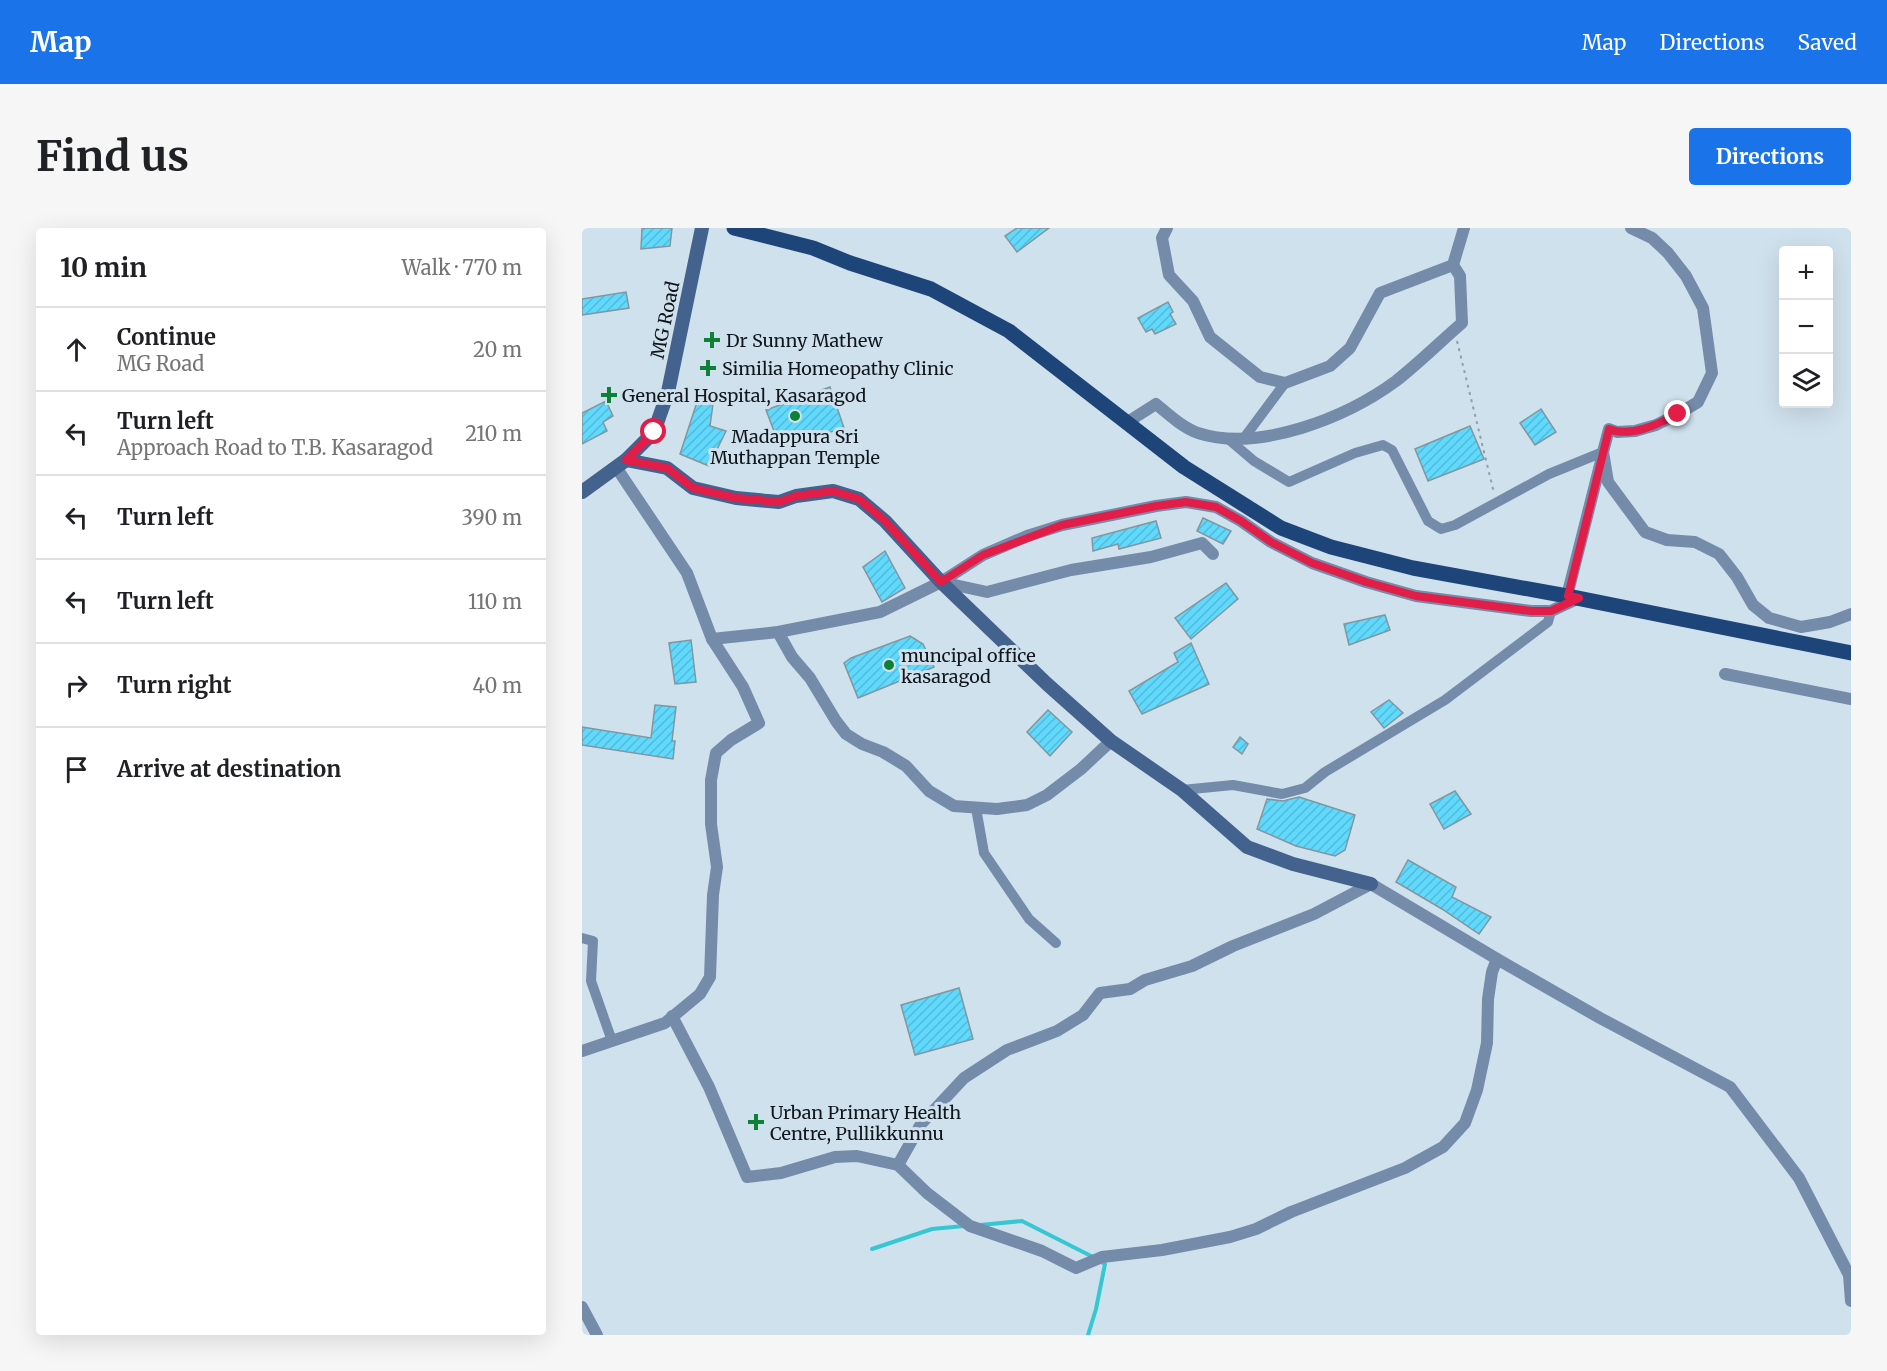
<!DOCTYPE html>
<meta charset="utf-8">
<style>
:root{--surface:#fff;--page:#f6f6f6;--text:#202124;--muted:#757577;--line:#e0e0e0;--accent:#1a73e8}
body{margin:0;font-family:Merriweather,serif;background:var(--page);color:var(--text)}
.controls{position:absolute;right:18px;top:18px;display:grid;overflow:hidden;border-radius:6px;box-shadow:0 6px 24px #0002}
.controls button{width:54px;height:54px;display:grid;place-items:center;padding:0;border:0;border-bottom:2px solid var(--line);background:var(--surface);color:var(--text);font:30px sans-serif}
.stop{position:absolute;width:18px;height:18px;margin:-14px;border:4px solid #e11d48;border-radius:50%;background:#fff}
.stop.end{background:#e11d48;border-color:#fff;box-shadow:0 2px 6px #0008}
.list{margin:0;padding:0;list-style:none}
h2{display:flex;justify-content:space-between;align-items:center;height:78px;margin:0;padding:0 24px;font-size:26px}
h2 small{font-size:20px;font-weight:400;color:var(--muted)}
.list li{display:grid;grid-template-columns:39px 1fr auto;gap:18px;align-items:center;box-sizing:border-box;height:84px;padding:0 24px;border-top:2px solid var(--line)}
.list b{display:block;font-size:22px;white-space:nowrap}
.list p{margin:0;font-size:20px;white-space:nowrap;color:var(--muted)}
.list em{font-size:20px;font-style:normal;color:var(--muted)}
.icon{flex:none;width:33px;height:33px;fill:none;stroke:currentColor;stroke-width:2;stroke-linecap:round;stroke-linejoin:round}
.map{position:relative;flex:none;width:1269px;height:1107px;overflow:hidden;border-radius:6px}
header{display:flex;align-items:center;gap:36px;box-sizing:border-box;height:84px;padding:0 30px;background:var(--accent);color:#fff}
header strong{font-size:28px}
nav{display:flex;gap:33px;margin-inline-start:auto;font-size:21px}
.intro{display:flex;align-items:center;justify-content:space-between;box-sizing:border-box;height:144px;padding:0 36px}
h1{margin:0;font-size:42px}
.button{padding:15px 27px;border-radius:6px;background:var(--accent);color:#fff;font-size:21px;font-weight:700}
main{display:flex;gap:36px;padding:0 36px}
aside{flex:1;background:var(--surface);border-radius:6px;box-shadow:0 6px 24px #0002}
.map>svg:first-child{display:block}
</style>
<header>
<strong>Map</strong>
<nav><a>Map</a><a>Directions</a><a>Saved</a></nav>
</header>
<div class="intro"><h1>Find us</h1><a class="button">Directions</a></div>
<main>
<aside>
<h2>10 min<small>Walk · 770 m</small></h2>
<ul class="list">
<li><svg class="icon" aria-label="ahead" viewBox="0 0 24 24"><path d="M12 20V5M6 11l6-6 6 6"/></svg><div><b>Continue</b><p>MG Road</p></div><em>20 m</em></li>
<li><svg class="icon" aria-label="left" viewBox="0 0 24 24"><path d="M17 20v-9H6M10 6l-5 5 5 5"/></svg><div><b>Turn left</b><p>Approach Road to T.B. Kasaragod</p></div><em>210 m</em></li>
<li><svg class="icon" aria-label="left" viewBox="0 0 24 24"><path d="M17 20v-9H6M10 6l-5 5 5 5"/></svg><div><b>Turn left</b></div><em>390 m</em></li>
<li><svg class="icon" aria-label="left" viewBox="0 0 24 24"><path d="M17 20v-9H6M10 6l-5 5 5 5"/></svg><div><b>Turn left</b></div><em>110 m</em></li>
<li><svg class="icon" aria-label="right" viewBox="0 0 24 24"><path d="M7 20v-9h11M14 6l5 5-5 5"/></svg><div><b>Turn right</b></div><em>40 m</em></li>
<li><svg class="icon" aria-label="arrive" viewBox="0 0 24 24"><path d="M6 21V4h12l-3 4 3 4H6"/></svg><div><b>Arrive at destination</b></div></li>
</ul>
</aside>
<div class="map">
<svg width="1269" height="1107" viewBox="0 0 1269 1107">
<defs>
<pattern id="building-hatch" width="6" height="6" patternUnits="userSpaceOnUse" patternTransform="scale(1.5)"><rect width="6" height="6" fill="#61d9fd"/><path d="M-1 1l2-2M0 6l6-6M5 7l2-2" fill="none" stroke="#53bad8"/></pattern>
</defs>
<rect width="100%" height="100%" fill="#d0e1ee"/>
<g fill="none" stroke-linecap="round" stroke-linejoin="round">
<g stroke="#37c7d3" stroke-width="4">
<path d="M398,997L440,993L511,1029"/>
<path d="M290,1021L350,1001L382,998"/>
<path d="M506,1107L514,1081L523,1036L517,1033"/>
</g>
</g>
<g fill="url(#building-hatch)" stroke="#82969e" stroke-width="1.5">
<path d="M60,0H90L88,18L59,21Z"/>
<path d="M435,0H467L435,24L423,8Z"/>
<path d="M44,64L47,80L0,87V71Z"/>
<path d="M586,74L591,84L588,86L594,96L573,106L570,101L564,104L556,90Z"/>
<path d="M248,159L262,200L198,219L184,182Z"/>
<path d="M24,173L31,188L21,194L25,203L0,216V185Z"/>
<path d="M115,174L131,176L128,198L144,203L127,238L98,226Z"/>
<path d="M959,181L974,204L953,217L938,195Z"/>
<path d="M888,198L902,231L846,253L833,221Z"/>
<path d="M621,290L649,303L641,316L615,303Z"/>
<path d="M574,293L579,310L537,321L536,316L511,323L510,310Z"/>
<path d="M303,323L323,360L300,374L281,339Z"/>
<path d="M644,355L656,371L609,411L593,390Z"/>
<path d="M803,387L808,402L767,417L762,396Z"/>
<path d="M328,408L341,416L352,439L276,470L262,435L269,430Z"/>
<path d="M109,412L114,454L93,456L87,415Z"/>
<path d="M609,415L627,456L560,486L547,463L596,434L592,425Z"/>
<path d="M807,472L821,485L802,500L789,484Z"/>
<path d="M73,477L94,479L90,513H93L91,531L0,517V499L69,510Z"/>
<path d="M466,482L490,504L468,528L445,504Z"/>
<path d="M658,509L666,516L660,526L651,519Z"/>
<path d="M873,563L889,586L862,601L848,576Z"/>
<path d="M717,569L773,587L763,622L753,628L714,618L675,601L685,571L701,573Z"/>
<path d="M826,632L874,659L870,669L909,689L897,706L860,681L814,654Z"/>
<path d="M377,760L391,811L333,827L319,777Z"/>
</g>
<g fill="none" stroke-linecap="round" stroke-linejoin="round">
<path stroke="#929fa9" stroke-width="2" stroke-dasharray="3 4.5" stroke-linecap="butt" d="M875,113L912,265"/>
<g stroke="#758baa" stroke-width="10">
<path d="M645,210L672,233L707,254L773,225L801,217L810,222L846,293L859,301L873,297L967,246L1021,224"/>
<path d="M662,210L703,155"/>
<path d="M600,562L651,557L700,566L723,560L743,544L863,472L966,394L969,383"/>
<path d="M394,580L402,625L447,691L474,715"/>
<path d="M0,710L11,713L9,753L30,813"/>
</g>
<g stroke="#758baa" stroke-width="12">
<path d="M585,0L580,10L587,47L611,73L628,109L678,149L703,155L748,138L768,120L798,65L871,37L882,0"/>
<path d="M1049,0L1070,10L1086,25L1104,48L1121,80L1130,145L1116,174L1096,186L1074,197L1053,203L1035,204L1027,201L1021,224L1026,254L1063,304L1085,312L1113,314L1137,326L1155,349L1171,377L1187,390L1219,399L1248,394L1269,386"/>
<path d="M544,195L574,176C586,186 600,199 616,205C677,225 765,189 814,153C837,135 858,114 880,95L878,48L871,37"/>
<path d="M34,239L105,345L130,411L196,404L298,384L359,354L401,327L445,308L480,297L574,278L604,274L634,279L659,293L689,314L730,335L784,354L834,368L949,383H969L997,370"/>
<path d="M359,354L405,364L489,342L569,329L620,315L631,326"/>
<path d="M985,368L1020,229"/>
<path d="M196,404L210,429L228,450L254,493L264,506L280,516L301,524L324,538L347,563L372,578L415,581L445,577L465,567L499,541L529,513"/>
<path d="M1143,446L1269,471"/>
<path d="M90,788L127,859L165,949L199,945L253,929L275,928L316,937L345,965L388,998L460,1023L494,1040L520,1029L580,1022L648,1009L674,1001L709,984L823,940L861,919L883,895L895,862L905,815L906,771L910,744L915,731"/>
<path d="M0,823L83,795L118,766L128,749L131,667L135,639L129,596V552L134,525L149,512L177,495L161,459L130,411"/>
<path d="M316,937L339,896L382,850L425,822L475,803L501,787L518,765L548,761L563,752L610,738L651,718L732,686L789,656L915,731L1018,790L1148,859L1217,950L1267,1047L1269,1073"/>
<path d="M0,1079L15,1107"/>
</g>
<g stroke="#43628e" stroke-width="14">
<path d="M44,232L85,240L111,260L154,270L197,274L214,268L251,263L277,271L303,293L359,354L465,456L529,513L600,562L665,619L711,636L789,656"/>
<path d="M0,264L44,232L72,204L86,164L120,0"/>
</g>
<path stroke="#1e457a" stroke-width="15" d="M152,0L231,20L268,35L349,61L427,103L602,239L699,300L749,319L831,340L985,368L1269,425"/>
</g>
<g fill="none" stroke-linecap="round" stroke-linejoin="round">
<path stroke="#e11d48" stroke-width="8" d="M72,204L44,232L85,240L111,260L154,270L197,274L214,268L251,263L277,271L303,293L359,354L401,327L480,297L574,278L604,274L634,279L659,293L689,314L730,335L784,354L834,368L949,383H969L997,370L986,368L1027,201C1049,210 1076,196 1096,186"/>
</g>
<g fill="#0f8037" stroke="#d0e1ee" stroke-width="2">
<path d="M127 103h6v6h6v6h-6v6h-6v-6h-6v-6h6z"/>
<path d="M123 131h6v6h6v6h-6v6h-6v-6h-6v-6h6z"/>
<path d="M24 158h6v6h6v6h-6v6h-6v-6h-6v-6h6z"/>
<circle cx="213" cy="188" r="6"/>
<circle cx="307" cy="437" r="6"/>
<path d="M171 885h6v6h6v6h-6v6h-6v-6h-6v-6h6z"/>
</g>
<g text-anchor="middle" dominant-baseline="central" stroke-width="6" stroke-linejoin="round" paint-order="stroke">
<g font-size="18" fill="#10161a" stroke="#d0e1ee">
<text transform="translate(83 92) rotate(-78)">MG Road</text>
</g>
<g font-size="18" fill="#10161a" stroke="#d0e1ee" text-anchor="start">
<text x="144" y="112">Dr Sunny Mathew</text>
<text x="140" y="140">Similia Homeopathy Clinic</text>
<text x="40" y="167">General Hospital, Kasaragod</text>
<text x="213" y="208" text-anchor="middle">Madappura Sri<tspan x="213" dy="21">Muthappan Temple</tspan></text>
<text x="319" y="427">muncipal office<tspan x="319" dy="21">kasaragod</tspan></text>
<text x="188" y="884">Urban Primary Health<tspan x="188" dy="21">Centre, Pullikkunnu</tspan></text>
</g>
</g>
</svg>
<div class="controls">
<button>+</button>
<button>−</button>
<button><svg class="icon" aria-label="layers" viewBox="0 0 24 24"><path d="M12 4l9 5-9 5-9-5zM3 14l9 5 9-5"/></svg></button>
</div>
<div class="stop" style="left:72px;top:204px"></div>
<div class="stop end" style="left:1096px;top:186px"></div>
</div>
</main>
